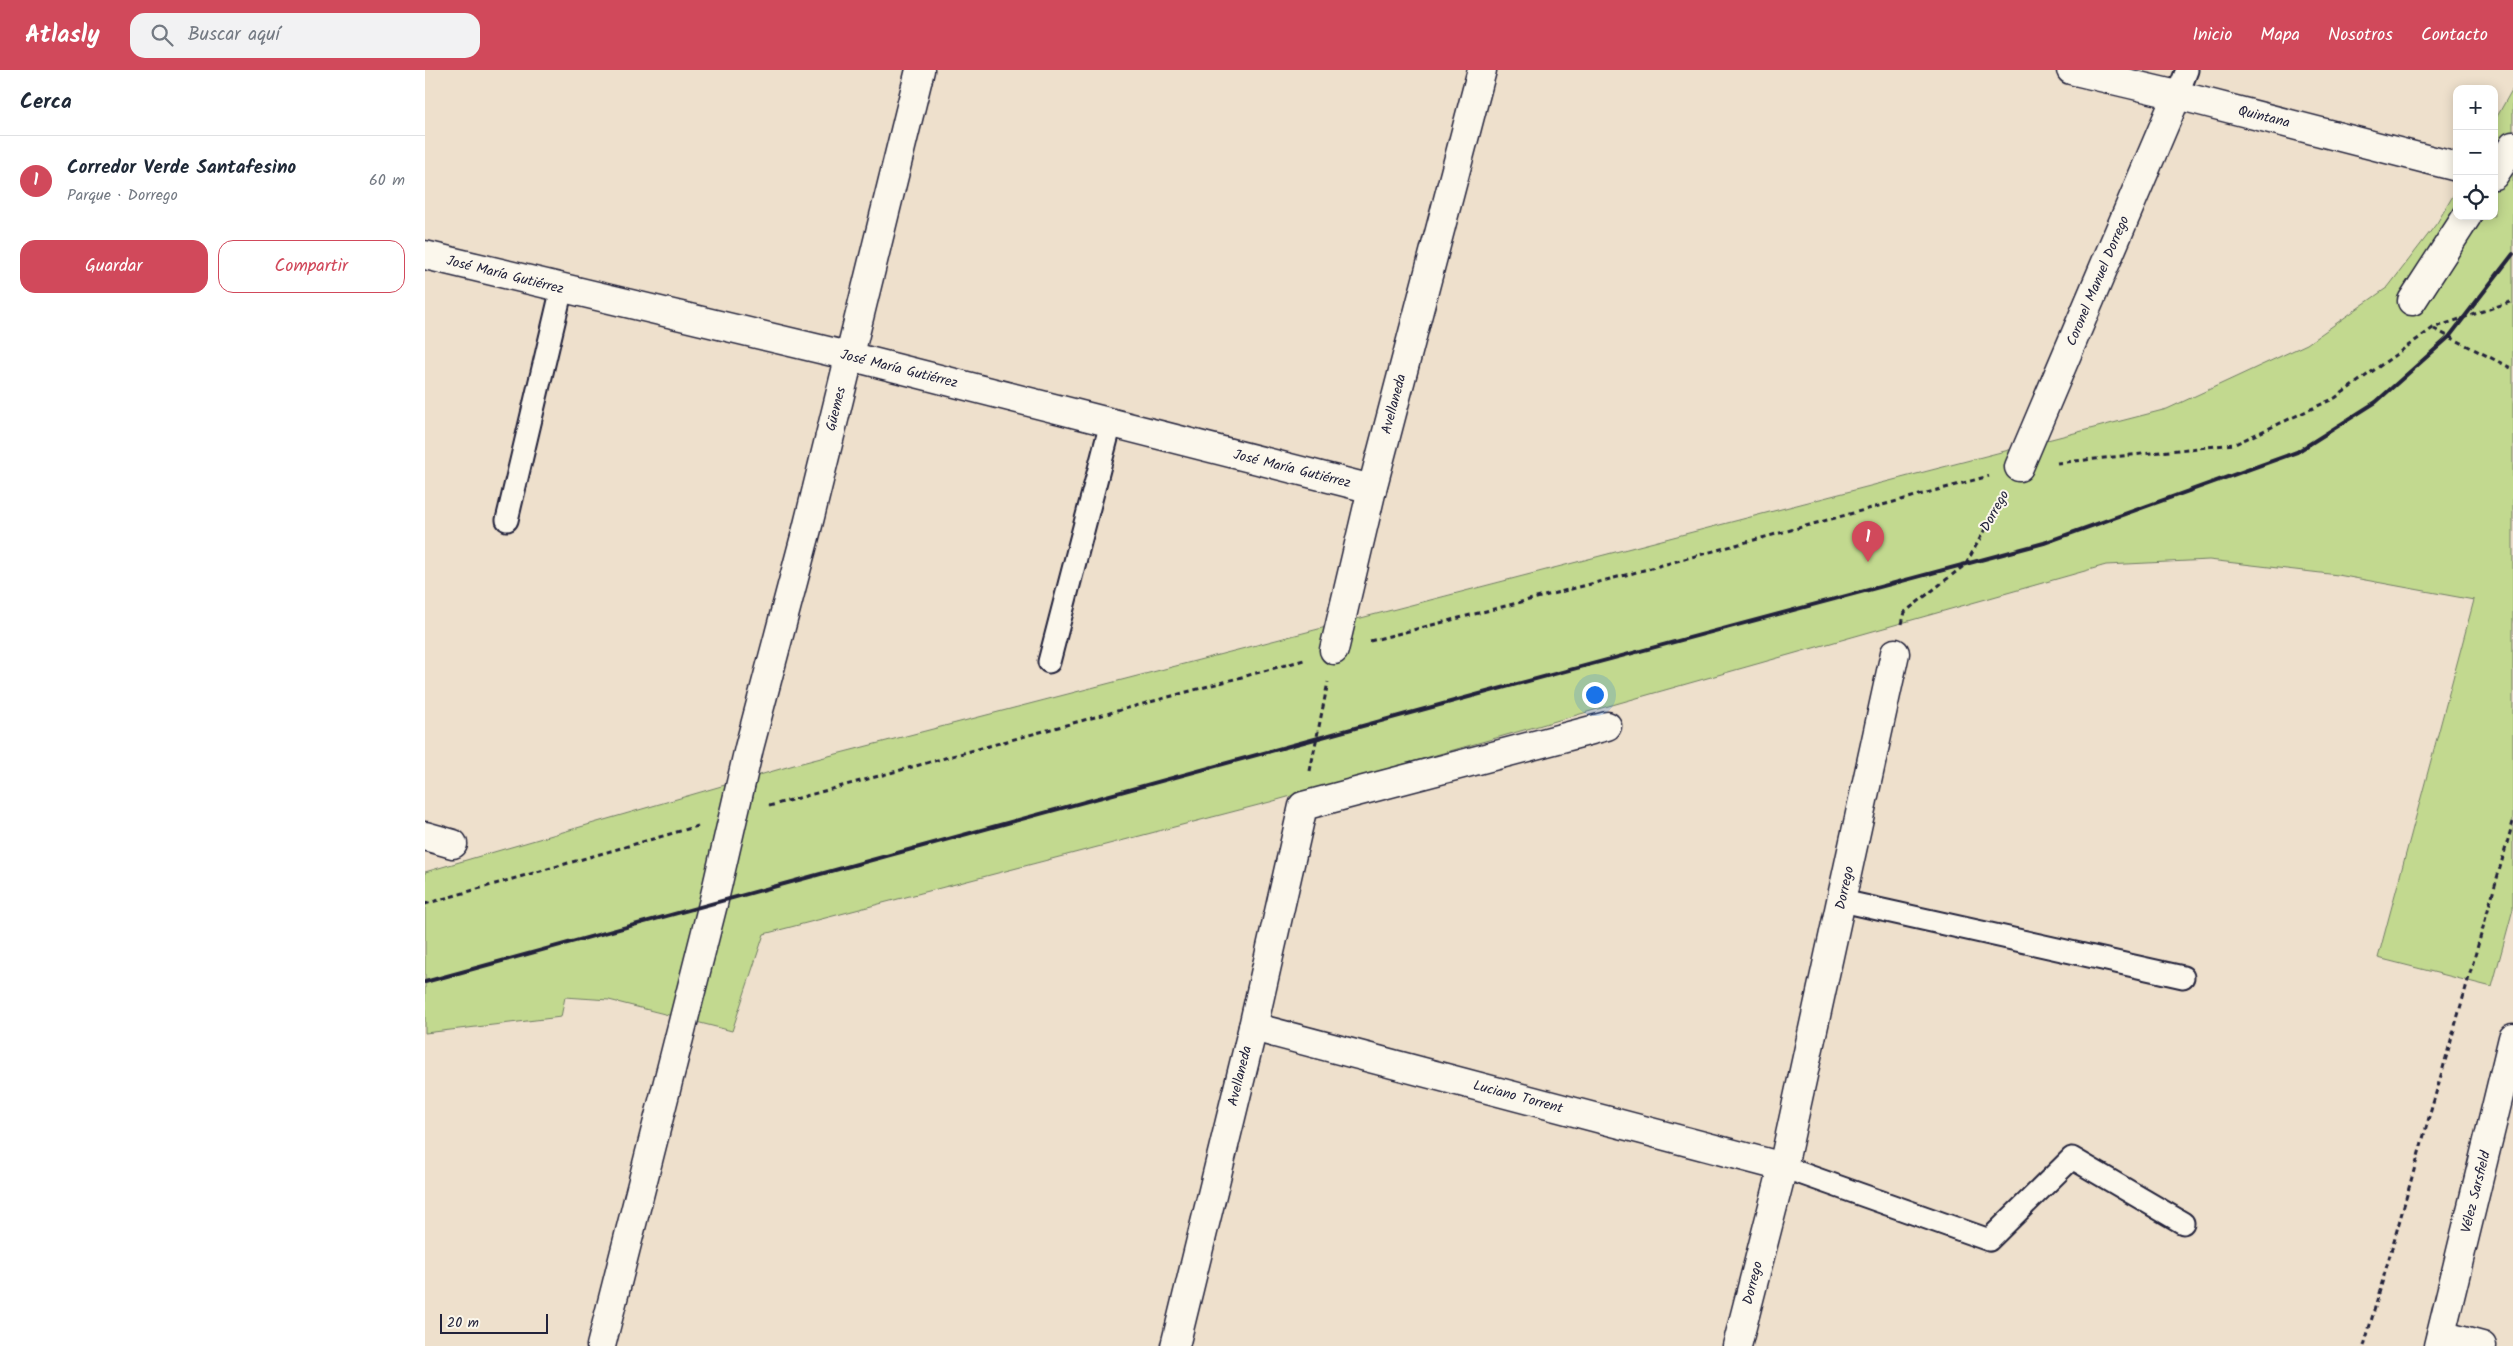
<!DOCTYPE html>
<html lang="es">
<meta charset="utf-8">
<style>
:root{--surface:#fff;--page:#f2f2f3;--text:#1f2937;--muted:#747a83;--line:#e0e1e3;--accent:#d1495b}
body{margin:0;font-family:Kalam,sans-serif;background:var(--page);color:var(--text)}
.controls{position:absolute;right:15px;top:15px;display:grid;overflow:hidden;border-radius:10px;box-shadow:0 2px 12px #0003}
.controls button{width:45px;height:45px;display:grid;place-items:center;padding:0;border:0;border-bottom:1px solid var(--line);background:var(--surface);color:var(--text);font:25px sans-serif}
.scale{position:absolute;left:15px;bottom:12px;width:108px;box-sizing:border-box;padding-left:5px;border:2px solid #22223b;border-top:0;font-size:14px;line-height:18px;white-space:nowrap;color:#22223b;-webkit-text-stroke:4px #fbf7ec;paint-order:stroke}
.you{position:absolute;left:1169px;top:624px;width:18px;height:18px;margin:-12px;border:4px solid #fff;border-radius:50%;background:#1a73e8;box-shadow:0 0 0 8px #1a73e833}
.badge{display:grid;place-items:center;width:32px;height:32px;border-radius:50%;background:var(--accent);color:#fff;font-size:16px;font-weight:700}
.pin{position:absolute;translate:-50% -41px;filter:drop-shadow(0 1px 2px #0008)}
.pin::after{content:'';position:absolute;top:26px;width:18px;height:15px;background:inherit;clip-path:polygon(0 0,100% 0,50% 100%)}
.list{margin:0;padding:0;list-style:none}
h2{display:flex;justify-content:space-between;align-items:center;height:65px;margin:0;padding:0 20px;font-size:21px}
h2 small{font-size:16px;font-weight:400;color:var(--muted)}
.list li{display:grid;grid-template-columns:32px 1fr auto;gap:15px;align-items:center;box-sizing:border-box;height:90px;padding:0 20px;border-top:1px solid var(--line)}
.list b{display:block;font-size:19px;white-space:nowrap}
.list p{margin:0;font-size:16px;white-space:nowrap;color:var(--muted)}
.list em{font-size:16px;font-style:normal;color:var(--muted)}
.actions{display:flex;gap:10px;padding:15px 20px}
.actions a{flex:1;padding:11px 0;border:1px solid var(--accent);border-radius:15px;text-align:center;font-size:18px;color:var(--accent)}
.actions .main{background:var(--accent);color:#fff}
.icon{flex:none;width:28px;height:28px;fill:none;stroke:currentColor;stroke-width:2;stroke-linecap:round;stroke-linejoin:round}
.map{position:relative;flex:none;width:2088px;height:1276px;overflow:hidden}
header{display:flex;align-items:center;gap:30px;box-sizing:border-box;height:70px;padding:0 25px;background:var(--accent);color:#fff}
header strong{font-size:24px}
nav{display:flex;gap:28px;margin-inline-start:auto;font-size:18px}
.search{width:350px;height:45px;background:var(--page);display:flex;align-items:center;gap:12px;box-sizing:border-box;padding:0 18px;border-radius:15px;color:var(--muted);font-size:19px}
main{display:flex}
aside{flex:1;background:var(--surface)}
.map>svg:first-child{display:block}
</style>
<header>
<strong>Atlasly</strong>
<div class="search"><svg class="icon" aria-label="search" viewBox="0 0 24 24"><circle cx="10" cy="10" r="6"/><path d="M15 15l6 6"/></svg>Buscar aquí</div>
<nav><a>Inicio</a><a>Mapa</a><a>Nosotros</a><a>Contacto</a></nav>
</header>
<main>
<aside>
<h2>Cerca<small></small></h2>
<ul class="list">
<li><span class="badge">1</span><div><b>Corredor Verde Santafesino</b><p>Parque · Dorrego</p></div><em>60 m</em></li>
</ul>
<div class="actions"><a class="main">Guardar</a><a>Compartir</a></div>
</aside>
<div class="map">
<svg width="2088" height="1276" viewBox="0 0 2088 1276">
<rect width="100%" height="100%" fill="#eee0cc"/>
<filter id="ink" filterUnits="userSpaceOnUse"><feTurbulence type="fractalNoise" baseFrequency=".02" numOctaves="2"/><feDisplacementMap in="SourceGraphic" scale="10" xChannelSelector="R" yChannelSelector="G"/><feConvolveMatrix kernelMatrix="1 2 1 2 8 2 1 2 1" color-interpolation-filters="sRGB"/></filter>
<g filter="url(#ink)">
<path fill="#c2d98f" stroke="#727e65" d="M2088,18V839L2067,917L1953,888L2049,530L1913,505L1784,490L1681,495L845,732L339,864L307,961L184,930L140,927L136,947L0,963V802L369,695L1742,339L1882,274L1963,217L2012,153L2032,119V146H2069V52Z"/>
<g fill="none" stroke-linecap="round" stroke-linejoin="round">
<g stroke="#22223b" stroke-width="25">
<g id="service">
<path d="M1752,25L1762,0"/>
<path d="M82,450L137,218"/>
<path d="M624,592L686,353"/>
<path d="M1417,831L1758,907"/>
<path d="M1358,1097L1564,1170L1647,1088L1758,1153"/>
</g>
</g>
<g stroke="#22223b" stroke-width="31">
<g id="minor">
<path d="M1646,0L1752,25L2032,97"/>
<path d="M2069,105L2088,76"/>
<path d="M0,185L424,286L947,419"/>
<path d="M1987,231L2042,146"/>
<path d="M1594,397L1752,25"/>
<path d="M909,580L947,419L1057,0"/>
<path d="M0,766L28,774"/>
<path d="M828,957L1358,1097"/>
<path d="M2016,1265L2057,1276"/>
<path d="M176,1276L288,834L324,678L382,459L495,0"/>
<path d="M750,1276L828,957L878,736L1182,656"/>
<path d="M1312,1276L1358,1097L1470,583"/>
<path d="M2013,1276L2088,968"/>
</g>
</g>
<g stroke="#22223b" stroke-width="3" stroke-dasharray="5 4" stroke-linecap="butt">
<path d="M2009,259L2088,299"/>
<path d="M1632,393L1810,374L1910,328L2008,258L2088,231"/>
<path d="M1477,554L1480,542L1541,494L1579,424"/>
<path d="M945,571L1197,506L1564,406"/>
<path d="M885,701L903,612"/>
<path d="M344,736L879,590"/>
<path d="M0,834L273,756"/>
<path d="M1939,1276L2088,752"/>
</g>
<use href="#service" stroke="#fbf7ec" stroke-width="21"/>
<use href="#minor" stroke="#fbf7ec" stroke-width="28"/>
<path stroke="#22223b" stroke-width="4" d="M0,912L1062,622L1619,473L1872,382L1951,332L2024,267L2088,184"/>
</g>
</g>
<g text-anchor="middle" dominant-baseline="central" stroke-width="4" stroke-linejoin="round" paint-order="stroke">
<g font-size="14" fill="#22223b" stroke="#fbf7ec">
<text transform="translate(1839 47) rotate(14)">Quintana</text>
<text transform="translate(80 205) rotate(14)">José María Gutiérrez</text>
<text transform="translate(1673 211) rotate(-67)">Coronel Manuel Dorrego</text>
<text transform="translate(474 299) rotate(14)">José María Gutiérrez</text>
<text transform="translate(969 334) rotate(-75)">Avellaneda</text>
<text transform="translate(411 339) rotate(-76)">Güemes</text>
<text transform="translate(867 399) rotate(14)">José María Gutiérrez</text>
<text transform="translate(1570 441) rotate(-61)">Dorrego</text>
<text transform="translate(1420 818) rotate(-78)">Dorrego</text>
<text transform="translate(815 1006) rotate(-76)">Avellaneda</text>
<text transform="translate(1093 1027) rotate(15)">Luciano Torrent</text>
<text transform="translate(2051 1122) rotate(-76)">Vélez Sarsfield</text>
<text transform="translate(1328 1213) rotate(-76)">Dorrego</text>
</g>
</g>
</svg>
<div class="controls">
<button>+</button>
<button>−</button>
<button><svg class="icon" aria-label="locate" viewBox="0 0 24 24"><circle cx="12" cy="12" r="6"/><path d="M12 2v4M12 18v4M2 12h4M18 12h4"/></svg></button>
</div>
<div class="scale">20 m</div>
<div class="you"></div>
<div class="pin badge" style="left:1443px;top:492px">1</div>
</div>
</main>
